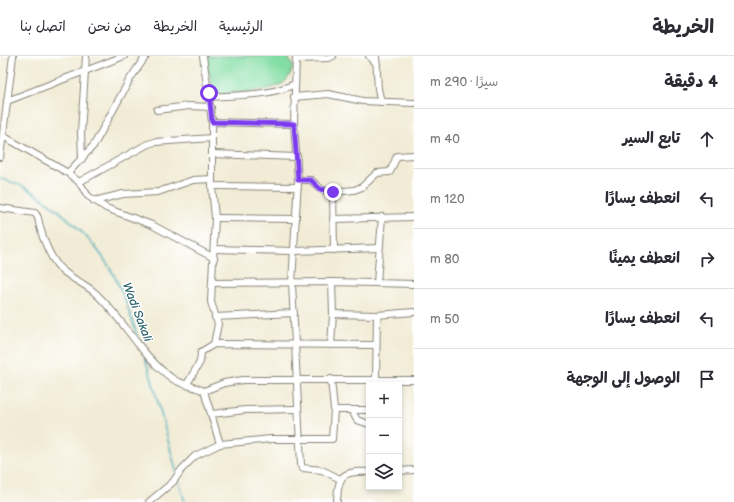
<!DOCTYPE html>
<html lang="ar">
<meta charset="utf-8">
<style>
:root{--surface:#fff;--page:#f7f7f7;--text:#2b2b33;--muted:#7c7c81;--line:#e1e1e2}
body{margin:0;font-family:"Balsamiq Sans","Playpen Sans Arabic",sans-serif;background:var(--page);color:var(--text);direction:rtl}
.controls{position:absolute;right:12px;bottom:12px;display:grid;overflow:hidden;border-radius:0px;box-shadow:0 2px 6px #0003}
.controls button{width:36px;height:36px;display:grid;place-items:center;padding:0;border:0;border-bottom:1px solid var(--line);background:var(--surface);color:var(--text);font:20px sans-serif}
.stop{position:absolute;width:12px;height:12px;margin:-9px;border:3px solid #7c3aed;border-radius:50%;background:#fff}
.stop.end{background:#7c3aed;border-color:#fff;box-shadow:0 1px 4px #0008}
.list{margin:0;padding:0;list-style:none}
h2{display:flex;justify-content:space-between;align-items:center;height:52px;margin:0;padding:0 16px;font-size:17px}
h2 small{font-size:13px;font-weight:400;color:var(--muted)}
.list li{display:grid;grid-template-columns:26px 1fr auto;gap:12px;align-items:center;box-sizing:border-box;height:60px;padding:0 16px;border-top:1px solid var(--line)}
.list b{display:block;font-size:15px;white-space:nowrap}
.list em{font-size:13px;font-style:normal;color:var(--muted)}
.icon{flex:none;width:22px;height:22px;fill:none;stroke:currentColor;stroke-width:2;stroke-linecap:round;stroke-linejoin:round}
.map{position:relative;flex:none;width:414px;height:446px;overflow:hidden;direction:ltr}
header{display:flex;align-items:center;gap:24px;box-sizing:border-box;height:56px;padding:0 20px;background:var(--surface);border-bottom:1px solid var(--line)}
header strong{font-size:19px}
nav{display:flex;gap:22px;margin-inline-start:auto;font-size:14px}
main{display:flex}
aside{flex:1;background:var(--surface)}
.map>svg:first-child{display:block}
</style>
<header>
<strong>الخريطة</strong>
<nav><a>الرئيسية</a><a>الخريطة</a><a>من نحن</a><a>اتصل بنا</a></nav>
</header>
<main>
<aside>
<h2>4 دقيقة<small>سيرًا · 290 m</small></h2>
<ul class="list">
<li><svg class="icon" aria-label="ahead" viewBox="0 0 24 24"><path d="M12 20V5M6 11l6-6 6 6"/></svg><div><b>تابع السير</b></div><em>40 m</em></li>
<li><svg class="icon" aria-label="left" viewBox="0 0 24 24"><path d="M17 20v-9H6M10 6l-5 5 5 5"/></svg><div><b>انعطف يسارًا</b></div><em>120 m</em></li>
<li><svg class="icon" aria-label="right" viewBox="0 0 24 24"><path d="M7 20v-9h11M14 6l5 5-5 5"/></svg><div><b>انعطف يمينًا</b></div><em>80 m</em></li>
<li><svg class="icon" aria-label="left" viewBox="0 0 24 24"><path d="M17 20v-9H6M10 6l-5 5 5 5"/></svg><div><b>انعطف يسارًا</b></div><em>50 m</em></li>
<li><svg class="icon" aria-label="arrive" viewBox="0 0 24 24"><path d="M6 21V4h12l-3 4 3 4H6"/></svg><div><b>الوصول إلى الوجهة</b></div></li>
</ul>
</aside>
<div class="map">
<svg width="414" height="446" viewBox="0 0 414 446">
<rect width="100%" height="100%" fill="#fff"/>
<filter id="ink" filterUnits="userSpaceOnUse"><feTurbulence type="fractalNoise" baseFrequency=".025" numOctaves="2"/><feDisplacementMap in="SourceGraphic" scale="8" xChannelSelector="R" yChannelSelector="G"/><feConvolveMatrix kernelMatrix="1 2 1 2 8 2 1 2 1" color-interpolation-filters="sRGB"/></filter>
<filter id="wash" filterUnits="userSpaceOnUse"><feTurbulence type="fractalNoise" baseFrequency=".012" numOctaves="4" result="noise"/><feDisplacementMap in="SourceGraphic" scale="16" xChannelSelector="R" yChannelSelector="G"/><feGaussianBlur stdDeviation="0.9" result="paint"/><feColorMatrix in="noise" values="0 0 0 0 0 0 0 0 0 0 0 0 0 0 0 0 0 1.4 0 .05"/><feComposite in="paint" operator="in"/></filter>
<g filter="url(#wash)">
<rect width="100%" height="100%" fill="#f2ecd6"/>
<path fill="#82dda3" stroke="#4f7c60" d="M205,0H287L293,10C291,17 288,24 282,28C264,37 233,36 214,39Z"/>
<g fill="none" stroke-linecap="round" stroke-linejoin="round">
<g stroke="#3eadbb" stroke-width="1.5">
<path d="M0,122C9,126 20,128 28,133C57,150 91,181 108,209C123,233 131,260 139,286"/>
<path d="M144,299L152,324L177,418"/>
<path d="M178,422L185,446"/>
</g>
</g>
</g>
<g filter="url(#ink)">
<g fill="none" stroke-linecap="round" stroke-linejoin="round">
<g stroke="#878479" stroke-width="8">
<g id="minor">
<path d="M203,0L212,66V130L215,162L211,246L218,268L214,288"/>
<path d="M296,0L294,68L298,124L292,227L301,409L302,412L322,414L340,423"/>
<path d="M369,0L377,8"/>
<path d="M376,0L378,33L381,46"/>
<path d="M296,3L329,2L333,0"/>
<path d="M210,41C238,39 269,40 295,28"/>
<path d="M294,41L328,38L363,45L414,47"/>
<path d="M7,45L124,0"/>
<path d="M157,54L189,50L211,51"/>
<path d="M212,66L294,68"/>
<path d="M3,80L68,117L79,126L88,140L106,152L152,169L214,202"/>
<path d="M212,98L297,101"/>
<path d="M0,101L13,0"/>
<path d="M82,103L81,77L86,0"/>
<path d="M68,117L94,89L130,23L146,0"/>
<path d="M298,124H311L322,134L333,136L354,134L362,131L377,117L390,116L397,100L414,99"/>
<path d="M79,126L148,88L155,86L212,82"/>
<path d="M212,130L298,131"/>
<path d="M333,136L334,194"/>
<path d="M94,145L123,138L158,136L193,124L212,123"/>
<path d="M0,152L35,157C40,162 38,166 40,171C43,184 50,200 58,210C67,221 82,226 93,235C123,261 140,300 173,323C182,329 195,330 204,335L220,388"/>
<path d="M215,162L296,163"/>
<path d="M333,163L414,161"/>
<path d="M214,193L294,195L379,192"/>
<path d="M213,227L332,226L414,228"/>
<path d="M377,227L382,161"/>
<path d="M333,258L377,259L414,256"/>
<path d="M215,261L294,257"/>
<path d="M331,289L333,258L332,226"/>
<path d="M376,323L377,259"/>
<path d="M187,328L200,306L201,296L214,288L376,289"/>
<path d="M204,335L224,327L243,324H414"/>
<path d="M334,354H369"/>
<path d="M352,355L357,364L369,368"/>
<path d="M212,358L245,354L297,353"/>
<path d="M399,415L414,414"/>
<path d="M149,446L173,426L182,413L195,400L220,388L271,383H332L334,354L331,323"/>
<path d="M337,446C338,420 342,414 369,416"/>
</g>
</g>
<use href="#minor" stroke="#fff" stroke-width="6"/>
</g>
</g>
<g fill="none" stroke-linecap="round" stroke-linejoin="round" filter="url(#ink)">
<path stroke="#7c3aed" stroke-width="5" d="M209,37L212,66L294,68L298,124H311L320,133L333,136"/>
</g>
<g text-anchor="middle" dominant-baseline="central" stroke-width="3" stroke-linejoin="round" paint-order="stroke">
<g font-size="12" font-style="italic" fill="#2d646c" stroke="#fff">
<text transform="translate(137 256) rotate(69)">Wadi Sakali</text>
</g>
</g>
</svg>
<div class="controls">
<button>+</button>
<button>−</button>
<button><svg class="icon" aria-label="layers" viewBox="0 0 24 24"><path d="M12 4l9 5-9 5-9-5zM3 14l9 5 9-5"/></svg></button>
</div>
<div class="stop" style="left:209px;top:37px"></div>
<div class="stop end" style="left:333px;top:136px"></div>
</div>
</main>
